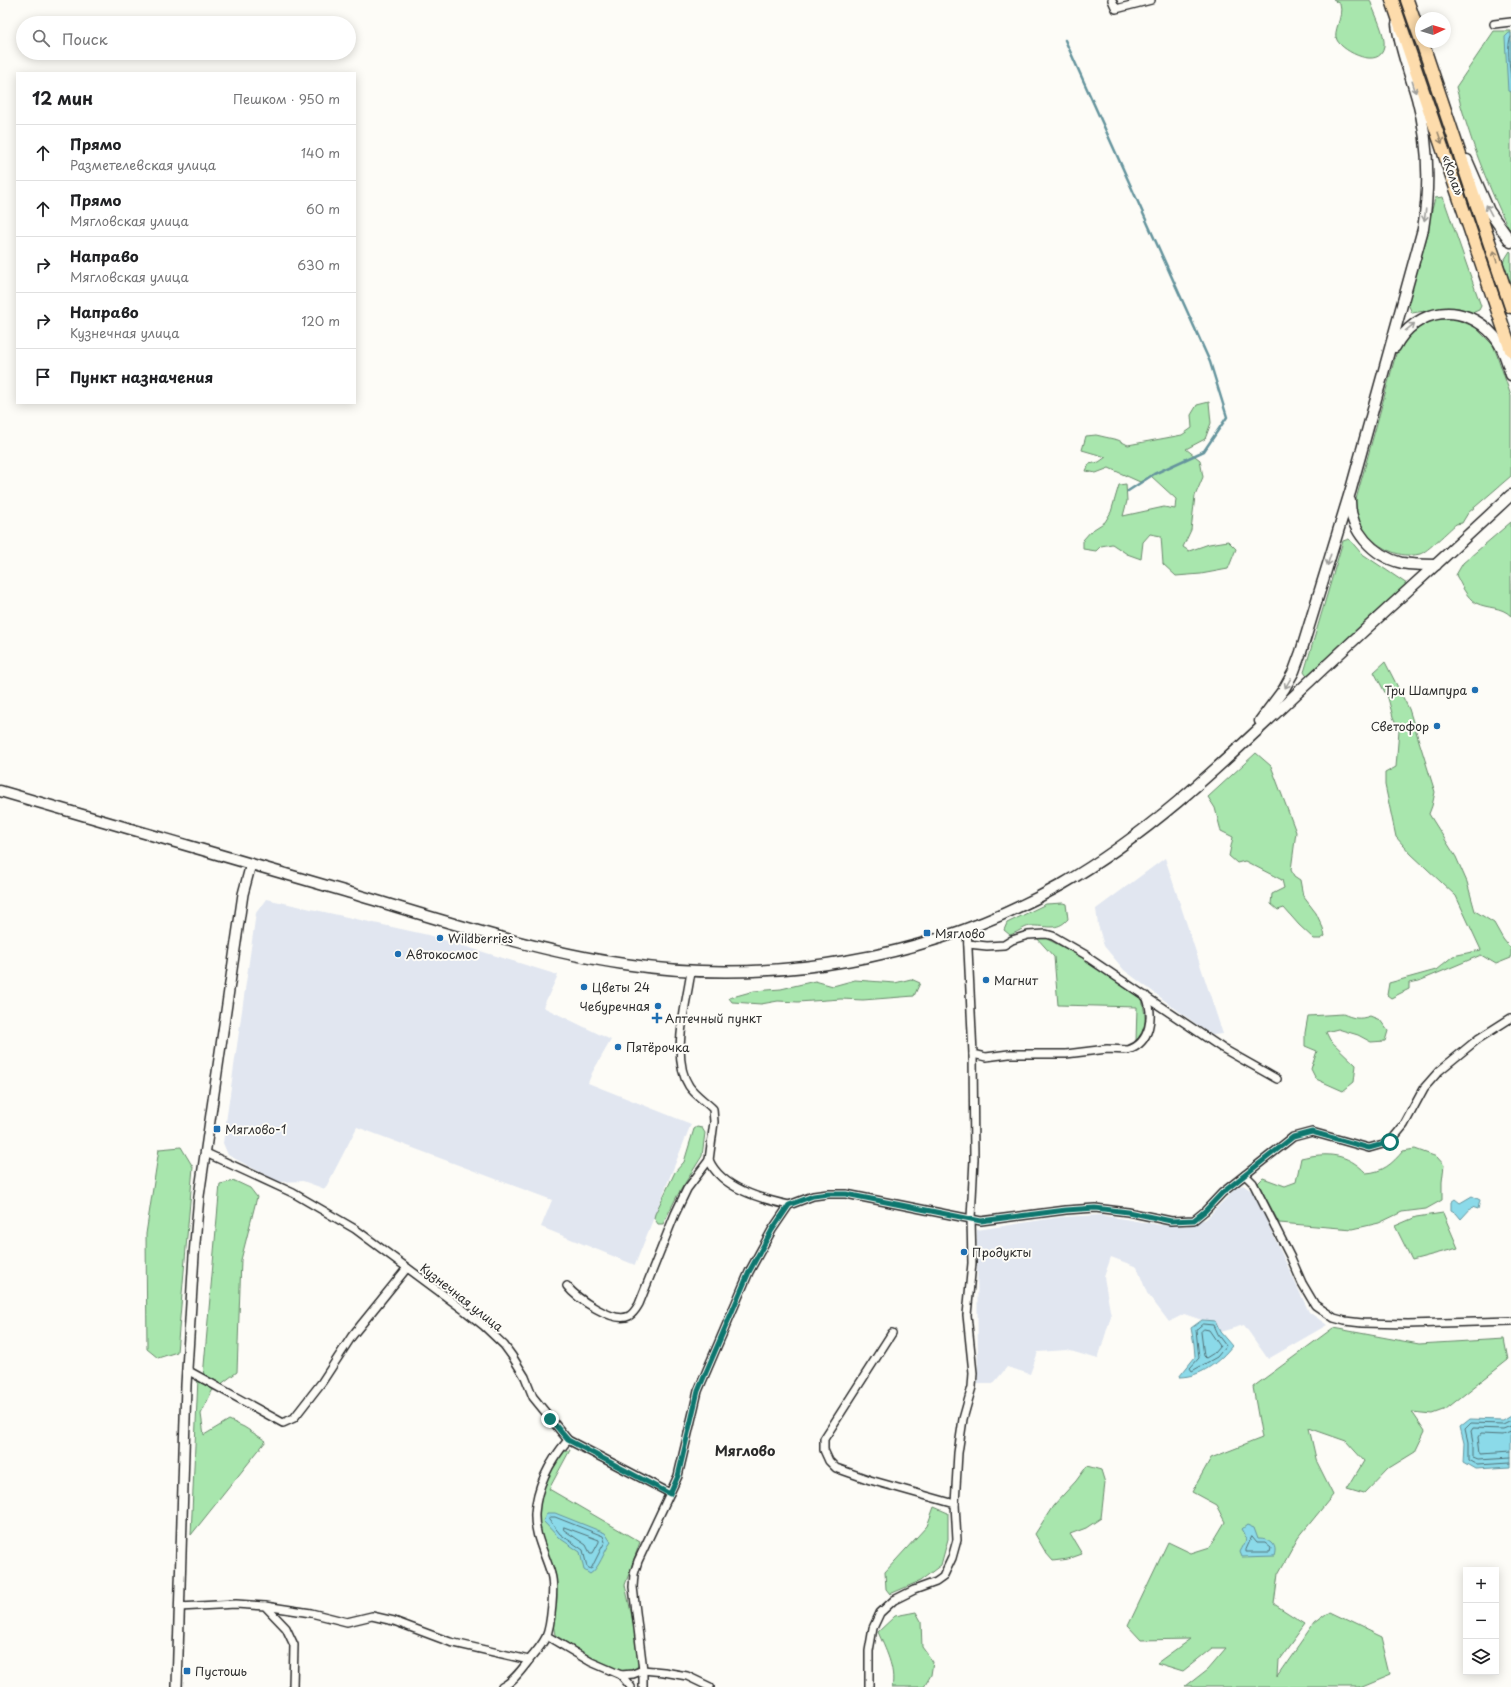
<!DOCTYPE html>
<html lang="ru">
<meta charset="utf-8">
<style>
:root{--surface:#fff;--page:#f2f2f2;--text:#202124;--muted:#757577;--line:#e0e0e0}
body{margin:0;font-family:"Playpen Sans",sans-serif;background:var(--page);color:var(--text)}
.controls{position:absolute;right:12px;bottom:12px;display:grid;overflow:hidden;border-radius:0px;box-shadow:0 2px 10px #0003}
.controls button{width:36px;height:36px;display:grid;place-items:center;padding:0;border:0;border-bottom:1px solid var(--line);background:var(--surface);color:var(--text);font:20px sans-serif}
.compass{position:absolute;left:1415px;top:12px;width:36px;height:36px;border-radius:50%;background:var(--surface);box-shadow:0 2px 10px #0003;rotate:86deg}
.stop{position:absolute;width:12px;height:12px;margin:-9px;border:3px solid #0f766e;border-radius:50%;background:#fff}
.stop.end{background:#0f766e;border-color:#fff;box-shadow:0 1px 4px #0008}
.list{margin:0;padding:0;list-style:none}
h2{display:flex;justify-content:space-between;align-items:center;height:52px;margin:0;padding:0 16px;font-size:17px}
h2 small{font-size:13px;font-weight:400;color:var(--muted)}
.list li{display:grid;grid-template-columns:26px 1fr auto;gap:12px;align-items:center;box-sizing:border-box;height:56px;padding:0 16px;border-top:1px solid var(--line)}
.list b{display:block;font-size:15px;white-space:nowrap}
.list p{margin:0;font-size:13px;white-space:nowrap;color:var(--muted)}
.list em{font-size:13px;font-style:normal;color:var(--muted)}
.icon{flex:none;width:22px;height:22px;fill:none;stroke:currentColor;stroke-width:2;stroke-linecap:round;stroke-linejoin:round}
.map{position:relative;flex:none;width:1511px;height:1687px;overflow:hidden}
.search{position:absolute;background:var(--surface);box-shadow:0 2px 10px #0003;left:16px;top:16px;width:340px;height:44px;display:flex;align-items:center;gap:10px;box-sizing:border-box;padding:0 14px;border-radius:22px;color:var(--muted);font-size:15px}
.panel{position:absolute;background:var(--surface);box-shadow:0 2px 10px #0003;left:16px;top:72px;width:340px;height:332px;border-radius:0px}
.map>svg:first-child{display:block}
</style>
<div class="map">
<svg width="1511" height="1687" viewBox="0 0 1511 1687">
<rect width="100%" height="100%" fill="#fdfcf7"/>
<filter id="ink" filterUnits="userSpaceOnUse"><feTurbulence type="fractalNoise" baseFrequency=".025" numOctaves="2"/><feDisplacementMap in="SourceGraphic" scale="8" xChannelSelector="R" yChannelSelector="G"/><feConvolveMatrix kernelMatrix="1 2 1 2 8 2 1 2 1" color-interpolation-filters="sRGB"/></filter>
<g filter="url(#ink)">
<g fill="#e1e6f0">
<path d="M1165,858L1218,1019L1223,1034L1212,1035L1196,1024L1124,970L1104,946L1098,925L1096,909Z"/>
<path d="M266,899L428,935L558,975L543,1007L611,1040L592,1073L588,1083L691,1124L635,1265L541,1227L552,1200L357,1127L325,1189L303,1181L279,1182L228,1155L223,1143L256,913Z"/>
<path d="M1243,1185L1253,1192L1309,1312L1327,1325L1268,1359L1244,1325L1220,1332L1215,1321L1202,1320L1184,1314L1169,1322L1147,1293L1137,1267L1111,1257L1104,1277L1111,1316L1098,1359L1067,1350L1038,1352L1030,1374L1007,1367L993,1384H978L977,1230L1061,1217L1101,1215L1160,1225L1186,1226L1206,1219L1235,1189Z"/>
</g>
<g fill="#a8e6ad" stroke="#6a886c">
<path d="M1333,0H1370C1374,13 1386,34 1384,47C1380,70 1343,52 1337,40C1332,31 1344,18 1340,4Z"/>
<path d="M1494,31H1511V230L1508,227C1486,182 1468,135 1456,87Z"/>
<path d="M1443,197L1481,306L1479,310L1472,313L1459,308H1444L1412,313L1408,304L1435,198Z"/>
<path d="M1510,251L1511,252V285L1503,262Z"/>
<path d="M1453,318L1475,327L1493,345L1497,355L1511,396V476L1468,513L1462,523L1456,524C1449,530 1427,552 1420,554C1395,560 1370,543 1358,522C1356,517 1356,509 1355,503L1399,343C1418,323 1425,320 1453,318Z"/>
<path d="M1209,402L1211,423L1205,439L1186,449L1200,460L1203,477L1195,496L1191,530L1183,547L1189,551L1209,544L1228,541L1236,549L1228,569L1201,574L1176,576L1163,564L1161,536L1150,534L1143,542L1141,559L1127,554L1112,544L1101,546L1096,551L1083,549V540L1091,531L1105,522L1111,512L1119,485L1126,484L1127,501L1123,516L1164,507L1175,509L1176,499L1151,476L1140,482L1109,468L1096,473L1086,471L1089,464L1099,462L1106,457L1082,450L1086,436L1096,435L1118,440L1128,445L1182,435L1192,428L1191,415L1197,405Z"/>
<path d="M1511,522V616C1501,606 1488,609 1476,603C1466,597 1461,584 1456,575L1463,563Z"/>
<path d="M1349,539L1361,553L1407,584L1310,674L1306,675L1304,672L1305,669L1343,541Z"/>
<path d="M1385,662L1409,709L1435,792L1432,806L1429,814L1456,857L1467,882L1475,911L1494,923L1503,939L1511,949V958L1496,964L1481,955L1419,981L1409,983V989L1391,998L1387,995L1389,983L1436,970L1453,956L1481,950L1456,896L1411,854L1396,837L1385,785V773L1396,767L1399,730L1393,717L1388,698L1374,672Z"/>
<path d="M1256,753L1271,766L1296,832L1291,870L1294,876L1300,880L1303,896L1316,913L1323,928L1325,936L1321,939H1314L1299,925L1284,908L1278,910L1271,904L1272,894L1284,888L1282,880L1245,861L1237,863L1229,856L1233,837L1221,831L1215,808L1208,797Z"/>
<path d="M1063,903L1066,904L1068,919C1057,932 1046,925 1030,926C1024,927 1016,933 1010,935L1004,930L1007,923L1046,904Z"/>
<path d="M1036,937H1043L1083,957L1142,998C1145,1018 1149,1024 1136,1041L1137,1007L1058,1005L1054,957Z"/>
<path d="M911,979L920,983L914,996L863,1000L841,999L798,1002L778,1001L761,1004L732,1002L729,998L754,991L781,989L815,981L833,986L855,980L895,983Z"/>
<path d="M1343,1014C1353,1018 1359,1020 1370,1016L1380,1020L1388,1031L1385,1041L1371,1042L1358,1035L1338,1029L1326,1032L1330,1040L1356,1065L1354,1082L1343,1091L1316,1079L1311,1069L1317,1051L1305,1046V1033L1308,1016Z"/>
<path d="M697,1127L702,1128L705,1133L702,1156L677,1196L663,1224H658L654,1218L655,1214L675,1172L684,1162L694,1129Z"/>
<path d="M181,1147L193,1167L177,1352L158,1358L147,1349L146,1234L159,1149Z"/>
<path d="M1415,1149L1437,1157L1444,1165L1442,1182V1200L1426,1209L1402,1212L1379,1223L1353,1229L1279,1223L1258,1183L1263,1178L1285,1186L1296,1182L1301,1158C1327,1152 1347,1153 1366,1173C1383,1172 1392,1164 1403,1151Z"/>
<path d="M235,1181L250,1188L257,1197L241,1260L237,1372L212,1391L201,1414L204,1435L229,1420L244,1427L266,1441L191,1535L198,1378L203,1377L220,1184Z"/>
<path d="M1443,1213L1458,1248L1412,1260L1395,1226L1416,1217Z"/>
<path d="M1333,1328L1419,1344L1504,1339L1508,1360L1446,1409L1432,1414L1412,1412L1425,1431L1415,1452L1389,1468L1364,1494L1347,1489L1364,1461L1346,1441L1309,1428L1317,1463L1333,1495L1298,1538L1278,1574L1274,1604L1305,1624L1278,1661L1277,1677L1314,1624L1330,1612L1382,1637L1391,1674L1360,1687H1185L1208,1669L1226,1648H1212L1183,1671L1157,1663L1190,1639L1141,1640L1128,1626L1168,1542L1191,1553L1210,1547L1225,1522L1216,1505L1192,1492L1211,1458L1262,1438L1253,1387Z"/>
<path d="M570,1450L549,1489L640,1542L625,1585L634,1626L639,1664L634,1671C604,1673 579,1649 555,1635L553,1624L556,1583L540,1536L537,1516L547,1476L563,1452Z"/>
<path d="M1087,1466L1101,1470L1105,1483L1101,1518L1086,1528L1070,1534L1082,1554L1068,1559L1053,1561L1046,1553L1035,1534L1053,1506L1076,1481Z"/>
<path d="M934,1507L948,1513V1539L941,1565L920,1581L890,1594L886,1589L885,1572L927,1526Z"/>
<path d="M916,1612L921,1621L922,1647L933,1662L931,1675L924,1687H892C896,1669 885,1648 878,1632L895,1616Z"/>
</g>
<g fill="#8bdae9" stroke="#65949d">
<path d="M1509,33H1511V92L1508,91L1505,37Z"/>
<path d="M1472,1196L1480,1200L1478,1209L1472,1207L1461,1219L1456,1213L1451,1210V1202L1455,1199L1460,1203Z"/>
<path d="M1202,1320L1215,1321L1220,1332L1232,1346C1219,1362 1201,1377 1179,1377L1195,1357L1194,1344L1191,1328Z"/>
<path d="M1511,1415V1467L1475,1469L1463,1462L1464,1443L1460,1427L1470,1419L1503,1420Z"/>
<path d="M547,1513H555L605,1533L611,1542C604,1551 599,1569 590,1574L584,1570L580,1552L558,1537L543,1521Z"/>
<path d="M1247,1525L1254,1528L1258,1539C1270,1539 1278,1544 1274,1556L1242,1557L1240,1552C1245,1542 1249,1539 1242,1529Z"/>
</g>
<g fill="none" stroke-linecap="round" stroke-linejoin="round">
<g stroke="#517177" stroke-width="1">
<path d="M1511,37C1506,43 1510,69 1511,78"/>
<path d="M1203,1324L1213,1325L1217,1334L1226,1346L1217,1357L1192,1371L1190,1368L1199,1358L1196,1330Z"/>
<path d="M1204,1329L1209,1330L1220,1346L1214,1353L1206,1358L1204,1356L1201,1332Z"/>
<path d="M1511,1420L1503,1424L1471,1423L1465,1429L1468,1442V1460L1477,1465L1511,1463"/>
<path d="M1511,1426L1503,1429L1473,1428L1471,1431L1473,1442V1458L1478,1460L1511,1458"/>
<path d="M1511,1432L1503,1435L1480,1434L1478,1437L1480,1454L1511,1452"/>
<path d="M550,1517H555L603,1536L605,1542L601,1549L591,1569L587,1567L583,1550L560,1534L549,1520Z"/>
<path d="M564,1527L599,1540V1542L593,1553H590L586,1545L564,1530Z"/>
<path d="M1252,1537L1257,1543H1265L1271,1548L1270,1552H1246V1550Z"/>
</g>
<path stroke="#65949d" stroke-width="2.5" d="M1065,40L1210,362L1227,417L1204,451L1154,474L1128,491"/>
<g stroke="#2b2b2b" stroke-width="10">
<g id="minor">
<path d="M1112,0L1116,9L1151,0"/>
<path d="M1494,24L1511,22"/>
<path d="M968,944L987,946L1004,945L1012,940L1028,935L1046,934L1053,936L1086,955L1090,959L1222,1048L1277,1079"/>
<path d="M973,1054L986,1057L1009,1054H1066L1107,1049L1128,1050C1151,1043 1154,1015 1146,996"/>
<path d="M206,1153L293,1193L355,1229L464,1310L484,1326L504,1345L512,1356L525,1377L533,1397L568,1440L670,1493"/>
<path d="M709,1160C721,1188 761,1199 789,1205"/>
<path d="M1245,1175L1253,1183L1291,1258L1302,1283L1315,1305L1334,1318L1345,1321L1362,1323L1408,1324L1511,1321"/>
<path d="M567,1286C576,1298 614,1324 629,1316C634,1313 636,1309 639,1304L675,1214L687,1189L709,1160L714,1122L713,1109C705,1101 695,1095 689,1086C670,1057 687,1003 691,971"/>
<path d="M892,1333L824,1439V1450L829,1461L836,1468L870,1480L955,1504"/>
<path d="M187,1370L283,1423L294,1418L322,1382L352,1336L407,1268"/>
<path d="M265,1606L311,1613L347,1622L372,1616L394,1621L450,1642L529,1660"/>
<path d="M179,1607L236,1604L265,1606L286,1628L294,1645L293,1687"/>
<path d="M547,1636L591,1662L621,1675L633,1674L643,1670L664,1672L687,1676L710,1687"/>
<path d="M621,1675L631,1687"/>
<path d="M502,1687C513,1682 522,1669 530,1659C536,1652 542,1645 546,1637C551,1626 555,1586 551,1574C545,1553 534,1536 535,1513C537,1484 550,1461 568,1440"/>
<path d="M643,1687V1670L633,1587L634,1574L638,1561L678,1476L698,1391L749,1272L772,1230L789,1205L813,1196L828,1194H846L981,1221L1066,1210L1095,1208L1128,1212L1171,1221L1194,1220L1205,1211L1222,1193L1293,1137L1312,1132L1369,1148L1390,1142L1404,1125L1424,1088L1439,1071L1478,1039L1511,1018"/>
<path d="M869,1687V1651L873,1628L880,1613L894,1600L914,1590L936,1582L943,1577L952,1558L957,1540L955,1504L958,1453L963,1419L972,1387L973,1373L967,1315L972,1263L971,1218L974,1159L973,1054L967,928"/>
</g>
</g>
<g stroke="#2b2b2b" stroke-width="12">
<path id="tertiary" d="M177,1687L186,1385L194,1255L199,1196L227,1004L243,894L251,864"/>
</g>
<g stroke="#2b2b2b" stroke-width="13">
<g id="secondary">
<path d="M1467,160L1489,211L1511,242"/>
<path d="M1395,347C1416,307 1464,301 1494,336C1503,347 1507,361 1511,375"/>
<path d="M1350,501C1350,531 1373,556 1402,563C1413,565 1425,565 1436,565"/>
<path d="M1260,721L1284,689L1294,671L1301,652L1351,489L1423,229C1430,185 1429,142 1417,98C1410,73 1400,50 1397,24"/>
<path d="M0,791C114,825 229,857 344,891C436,918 529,950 624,964C771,986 931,959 1061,885C1155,831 1232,754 1311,680C1377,618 1445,557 1511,495"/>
</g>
</g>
<g stroke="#2b2b2b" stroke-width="15">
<g id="trunk">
<path d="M1392,0L1511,350"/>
<path d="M1407,0L1421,40"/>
<path d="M1422,42L1511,307"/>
</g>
</g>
<use href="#minor" stroke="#fdfcf7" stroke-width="7"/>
<use href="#tertiary" stroke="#fdfcf7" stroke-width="9"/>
<use href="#secondary" stroke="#fdfcf7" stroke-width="10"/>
<use href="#trunk" stroke="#fddcac" stroke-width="12"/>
</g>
<defs><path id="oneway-shaft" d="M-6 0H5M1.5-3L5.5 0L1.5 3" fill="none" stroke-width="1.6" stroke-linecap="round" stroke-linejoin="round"/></defs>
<g stroke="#9e9e9b">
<use href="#oneway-shaft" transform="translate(1414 87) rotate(73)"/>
<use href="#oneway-shaft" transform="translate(1489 210) rotate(-118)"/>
<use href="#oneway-shaft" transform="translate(1425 215) rotate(97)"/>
<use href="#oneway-shaft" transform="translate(1410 327) rotate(-39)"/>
<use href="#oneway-shaft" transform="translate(1329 560) rotate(107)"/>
<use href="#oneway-shaft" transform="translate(1288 683) rotate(120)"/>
</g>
<g stroke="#94846c">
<use href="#oneway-shaft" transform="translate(1440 138) rotate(71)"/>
<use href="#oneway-shaft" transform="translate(1495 256) rotate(-108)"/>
</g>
</g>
<g fill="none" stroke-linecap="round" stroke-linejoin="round" filter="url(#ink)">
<path stroke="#0f766e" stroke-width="5" d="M550,1419L568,1440L670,1494L678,1476L698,1391L749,1272L772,1230L789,1205L813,1196L828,1194H846L981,1221L1066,1210L1095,1208L1128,1212L1171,1221L1194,1220L1205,1211L1222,1193L1293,1137L1312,1132L1369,1148L1390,1142"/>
</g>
<g fill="#1f6fb2" stroke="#fdfcf7" stroke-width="1.5">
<circle cx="1475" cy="690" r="4"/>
<circle cx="1437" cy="726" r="4"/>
<rect x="923" y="929" width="8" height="8" rx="2"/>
<circle cx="440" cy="938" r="4"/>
<circle cx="398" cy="954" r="4"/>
<circle cx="986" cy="980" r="4"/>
<circle cx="584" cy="987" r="4"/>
<circle cx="658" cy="1006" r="4"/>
<path d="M655 1012h4v4h4v4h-4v4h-4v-4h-4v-4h4z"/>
<circle cx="618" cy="1047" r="4"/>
<rect x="213" y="1125" width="8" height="8" rx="2"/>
<circle cx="964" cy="1252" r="4"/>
<rect x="183" y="1667" width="8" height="8" rx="2"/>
</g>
<g text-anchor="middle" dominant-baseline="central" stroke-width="4" stroke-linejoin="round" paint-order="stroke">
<g font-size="12" fill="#2b2b2b" stroke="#fdfcf7">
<text transform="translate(1453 175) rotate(71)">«Кола»</text>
<text transform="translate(462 1297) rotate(38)">Кузнечная улица</text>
</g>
<g font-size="12" fill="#2b2b2b" stroke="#fdfcf7" text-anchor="start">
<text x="1467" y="690" text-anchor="end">Три Шампура</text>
<text x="1429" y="726" text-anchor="end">Светофор</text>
<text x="935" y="933">Мяглово</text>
<text x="448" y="938">Wildberries</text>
<text x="406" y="954">Автокосмос</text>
<text x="994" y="980">Магнит</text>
<text x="592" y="987">Цветы 24</text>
<text x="650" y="1006" text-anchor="end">Чебуречная</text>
<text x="665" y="1018">Аптечный пункт</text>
<text x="626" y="1047">Пятёрочка</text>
<text x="225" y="1129">Мяглово-1</text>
<text x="972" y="1252">Продукты</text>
<text x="195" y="1671">Пустошь</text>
</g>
<g font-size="14" font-weight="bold" fill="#2b2b2b" stroke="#fdfcf7">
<text x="745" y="1450">Мяглово</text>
</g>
</g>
</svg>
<div class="controls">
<button>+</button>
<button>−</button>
<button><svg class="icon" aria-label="layers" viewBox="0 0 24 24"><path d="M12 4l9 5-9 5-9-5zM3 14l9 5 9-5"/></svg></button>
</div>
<svg class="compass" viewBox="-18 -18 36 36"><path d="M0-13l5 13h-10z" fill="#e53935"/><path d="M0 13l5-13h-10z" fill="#757577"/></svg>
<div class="stop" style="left:1390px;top:1142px"></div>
<div class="stop end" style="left:550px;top:1419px"></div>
<div class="search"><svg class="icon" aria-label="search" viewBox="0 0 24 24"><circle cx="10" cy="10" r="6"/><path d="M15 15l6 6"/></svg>Поиск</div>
<section class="panel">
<h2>12 мин<small>Пешком · 950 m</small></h2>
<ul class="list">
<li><svg class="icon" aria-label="ahead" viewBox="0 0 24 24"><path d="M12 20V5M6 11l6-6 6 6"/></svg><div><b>Прямо</b><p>Разметелевская улица</p></div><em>140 m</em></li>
<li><svg class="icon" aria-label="ahead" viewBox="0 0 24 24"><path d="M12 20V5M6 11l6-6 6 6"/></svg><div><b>Прямо</b><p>Мягловская улица</p></div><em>60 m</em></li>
<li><svg class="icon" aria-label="right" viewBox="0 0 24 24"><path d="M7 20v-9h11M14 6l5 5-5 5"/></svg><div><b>Направо</b><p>Мягловская улица</p></div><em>630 m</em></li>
<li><svg class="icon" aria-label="right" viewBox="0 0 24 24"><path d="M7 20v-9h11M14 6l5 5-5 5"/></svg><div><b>Направо</b><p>Кузнечная улица</p></div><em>120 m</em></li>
<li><svg class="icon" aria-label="arrive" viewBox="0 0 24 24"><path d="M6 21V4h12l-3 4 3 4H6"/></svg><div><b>Пункт назначения</b></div></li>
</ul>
</section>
</div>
